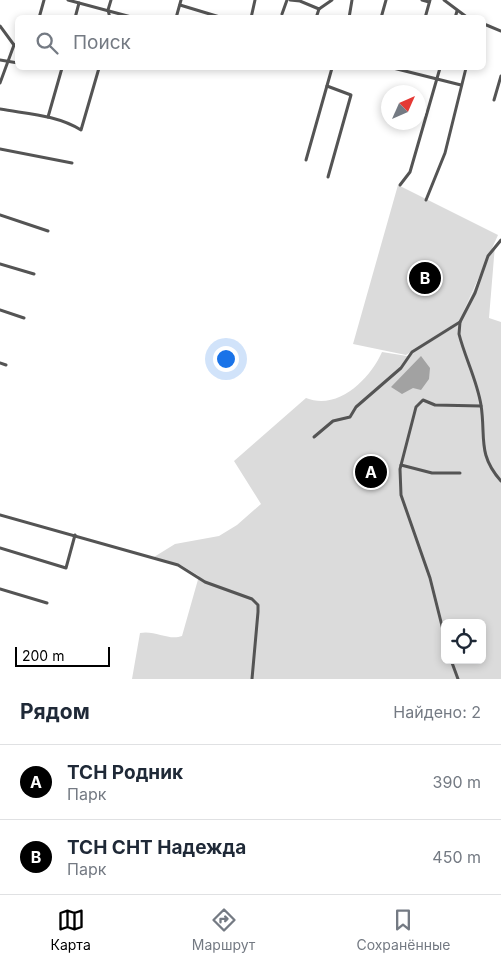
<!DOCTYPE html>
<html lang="ru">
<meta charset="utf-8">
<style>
:root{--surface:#fff;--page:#f2f2f3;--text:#1f2937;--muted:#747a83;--line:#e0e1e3;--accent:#000}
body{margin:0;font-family:Inter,sans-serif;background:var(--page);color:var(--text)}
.controls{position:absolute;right:15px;bottom:15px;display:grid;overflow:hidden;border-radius:8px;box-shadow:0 2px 8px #0003}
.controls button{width:45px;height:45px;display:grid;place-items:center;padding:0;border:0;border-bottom:1px solid var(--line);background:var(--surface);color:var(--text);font:25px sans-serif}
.compass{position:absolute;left:381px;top:85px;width:45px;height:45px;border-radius:50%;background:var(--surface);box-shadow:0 2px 8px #0003;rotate:45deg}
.scale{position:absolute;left:15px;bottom:12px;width:95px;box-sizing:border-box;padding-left:5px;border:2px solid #000;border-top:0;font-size:14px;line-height:18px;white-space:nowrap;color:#000;-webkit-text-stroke:4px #fff;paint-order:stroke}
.you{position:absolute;left:225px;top:358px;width:18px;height:18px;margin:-12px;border:4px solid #fff;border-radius:50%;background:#1a73e8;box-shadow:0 0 0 8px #1a73e833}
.badge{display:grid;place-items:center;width:32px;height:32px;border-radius:50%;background:var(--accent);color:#fff;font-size:16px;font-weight:700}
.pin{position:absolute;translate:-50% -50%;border:2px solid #fff;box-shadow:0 1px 5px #0006}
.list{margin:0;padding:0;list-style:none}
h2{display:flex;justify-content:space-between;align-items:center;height:65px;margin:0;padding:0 20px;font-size:21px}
h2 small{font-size:16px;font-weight:400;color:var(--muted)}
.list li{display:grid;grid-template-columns:32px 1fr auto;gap:15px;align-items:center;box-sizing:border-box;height:75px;padding:0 20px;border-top:1px solid var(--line)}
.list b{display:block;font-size:19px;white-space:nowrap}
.list p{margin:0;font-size:16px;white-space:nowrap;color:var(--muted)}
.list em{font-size:16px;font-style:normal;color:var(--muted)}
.icon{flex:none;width:28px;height:28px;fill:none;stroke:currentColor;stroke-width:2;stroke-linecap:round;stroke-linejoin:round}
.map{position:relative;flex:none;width:501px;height:679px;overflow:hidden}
.search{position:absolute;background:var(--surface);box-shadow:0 2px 8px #0003;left:15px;right:15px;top:15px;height:55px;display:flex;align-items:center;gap:12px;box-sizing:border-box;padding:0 18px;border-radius:8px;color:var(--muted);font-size:19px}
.sheet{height:215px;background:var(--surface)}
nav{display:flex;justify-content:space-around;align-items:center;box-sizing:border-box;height:70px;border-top:1px solid var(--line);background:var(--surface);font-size:14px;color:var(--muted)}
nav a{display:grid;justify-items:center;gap:2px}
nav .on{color:var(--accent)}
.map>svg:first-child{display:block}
</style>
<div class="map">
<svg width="501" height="679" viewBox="0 0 501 679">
<rect width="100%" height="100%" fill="#fff"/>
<path fill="#dbdbdb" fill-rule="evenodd" d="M398,185L498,235L460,319L495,245L489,318L501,322V679H132L140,633C155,630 169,641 182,636L199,576L181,565L154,557L175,544L219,536L237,525L261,504L234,461L306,398C338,411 370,379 382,352L407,356L458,325L459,322L406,355L353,344ZM445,623H482V660H445Z"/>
<path fill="#a2a2a2" d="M421,356L430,368L429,379L421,390L413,388L402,394L391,387Z"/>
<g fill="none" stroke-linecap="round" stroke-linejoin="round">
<g stroke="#545454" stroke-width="3">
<path d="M68,0L135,18"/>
<path d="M290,0L300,1L319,9L332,0"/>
<path d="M422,0L429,2"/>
<path d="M444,0L468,18"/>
<path d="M180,5L223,18"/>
<path d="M282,14L287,0"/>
<path d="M39,18L44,0"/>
<path d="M75,18L79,3"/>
<path d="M110,18L108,10L111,0"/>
<path d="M176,18L181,0"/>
<path d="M251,18L255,0"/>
<path d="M316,18L319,9"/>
<path d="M349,18L352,0"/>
<path d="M381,18L386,0"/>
<path d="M425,18L430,0"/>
<path d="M455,18L457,11"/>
<path d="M484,24L501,31"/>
<path d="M0,26L14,45"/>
<path d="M0,60L18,63"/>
<path d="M393,68L461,85"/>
<path d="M0,83L14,45H18"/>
<path d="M327,86L351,95L328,177"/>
<path d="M494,100L501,76"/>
<path d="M0,109C28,114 57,115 81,130L99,68"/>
<path d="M48,117L62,68"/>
<path d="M0,149L72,163"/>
<path d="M306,160L332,68"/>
<path d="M400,185L410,172L440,68"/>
<path d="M426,200L445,153L466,68"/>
<path d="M0,215L48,231"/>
<path d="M501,240L488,256L475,293L460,322L459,334C465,358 477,380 481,405C486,437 477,454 501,481"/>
<path d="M0,264L34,274"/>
<path d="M0,310L24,318"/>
<path d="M0,363L6,365"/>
<path d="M314,437L333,421L350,417L356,407L401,368L412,352L460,322"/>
<path d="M401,465L432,473H460"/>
<path d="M0,515L178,565L205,582L252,599L258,605V612L252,679"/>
<path d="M0,548L66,568L75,535"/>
<path d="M0,589L47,603"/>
<path d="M445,638L430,578L401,495L400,469L416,407L423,400L435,405L481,406"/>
<path d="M451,660L458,679"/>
</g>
</g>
</svg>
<div class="controls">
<button><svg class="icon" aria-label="locate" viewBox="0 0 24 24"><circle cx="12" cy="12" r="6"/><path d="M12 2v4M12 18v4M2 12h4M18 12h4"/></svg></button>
</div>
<svg class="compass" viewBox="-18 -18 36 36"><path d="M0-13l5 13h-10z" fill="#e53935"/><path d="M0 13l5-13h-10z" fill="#747a83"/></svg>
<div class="scale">200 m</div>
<div class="you"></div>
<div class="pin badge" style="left:371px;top:472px">A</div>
<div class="pin badge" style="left:425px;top:278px">B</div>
<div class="search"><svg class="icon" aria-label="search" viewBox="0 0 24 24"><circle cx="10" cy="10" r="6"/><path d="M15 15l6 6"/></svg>Поиск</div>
</div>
<section class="sheet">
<h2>Рядом<small>Найдено: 2</small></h2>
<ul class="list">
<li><span class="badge">A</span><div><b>ТСН Родник</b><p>Парк</p></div><em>390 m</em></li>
<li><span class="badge">B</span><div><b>ТСН СНТ Надежда</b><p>Парк</p></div><em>450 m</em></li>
</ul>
</section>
<nav>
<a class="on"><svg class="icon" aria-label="map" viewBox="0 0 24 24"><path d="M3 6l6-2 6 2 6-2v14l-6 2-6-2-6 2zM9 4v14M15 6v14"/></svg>Карта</a>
<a><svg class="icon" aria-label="directions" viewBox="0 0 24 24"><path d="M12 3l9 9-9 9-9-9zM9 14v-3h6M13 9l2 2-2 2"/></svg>Маршрут</a>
<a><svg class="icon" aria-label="saved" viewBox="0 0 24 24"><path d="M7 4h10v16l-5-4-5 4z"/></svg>Сохранённые</a>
</nav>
